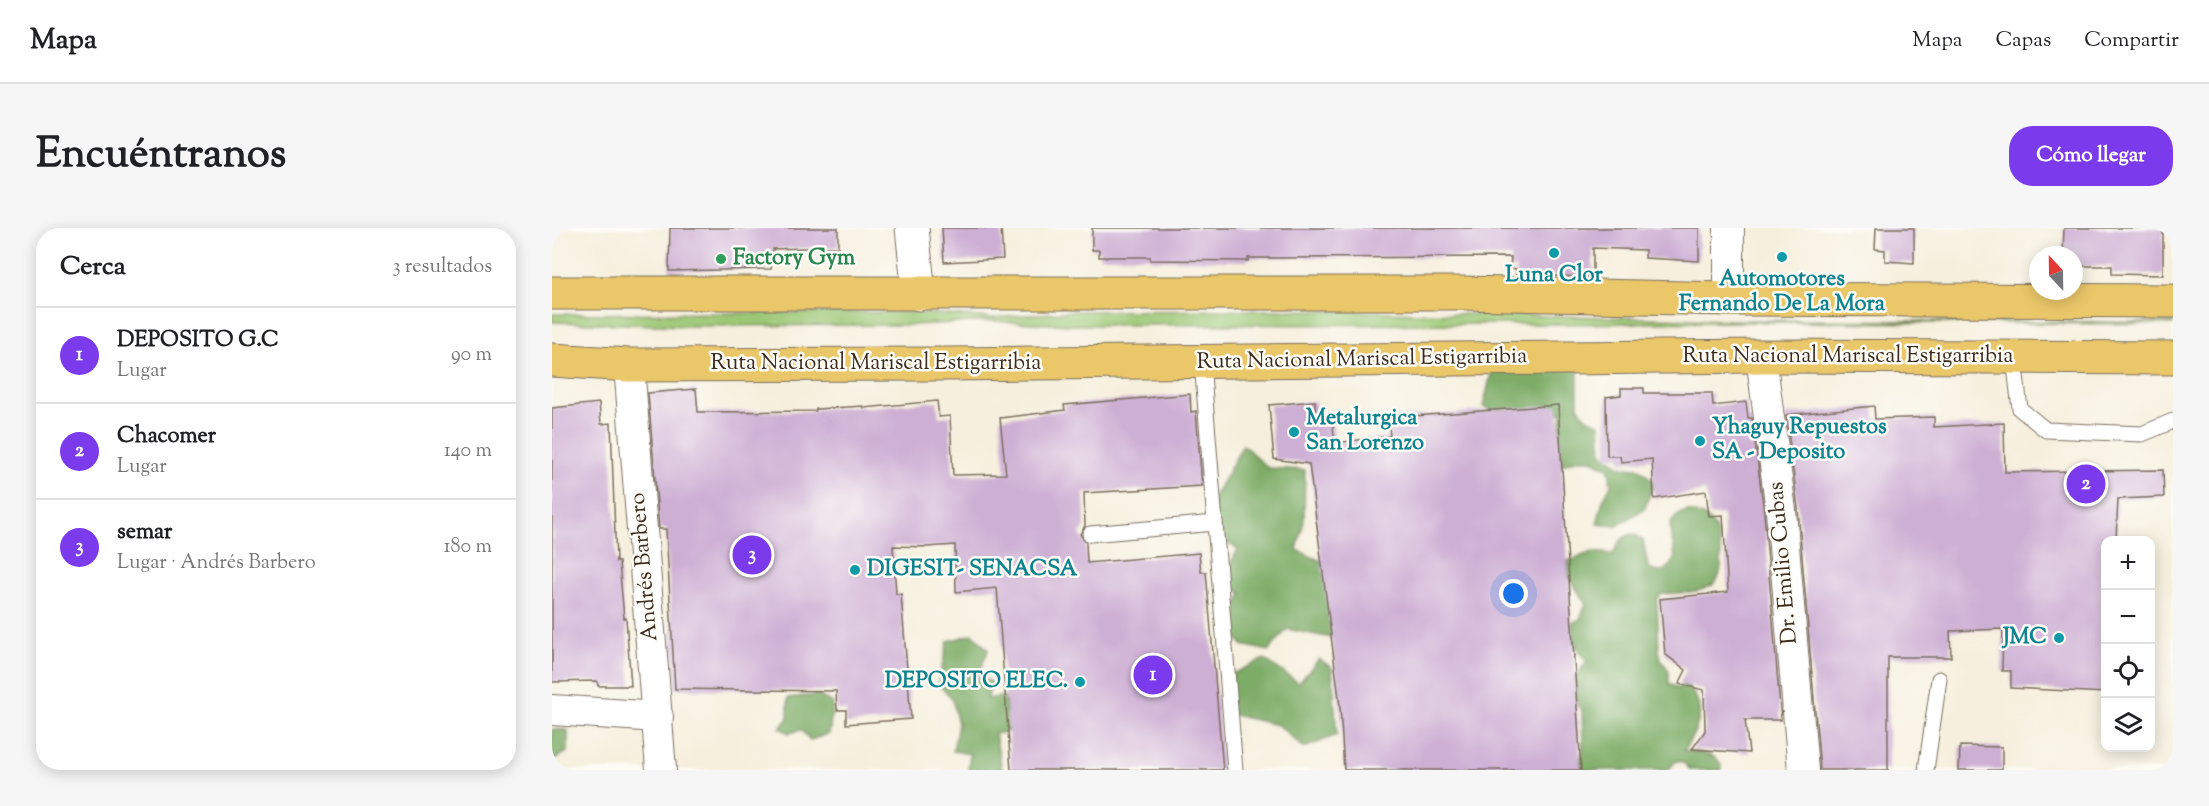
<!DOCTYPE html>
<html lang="es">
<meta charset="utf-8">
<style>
:root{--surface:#fff;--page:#f6f6f6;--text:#202124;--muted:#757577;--line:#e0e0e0;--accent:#7c3aed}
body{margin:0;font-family:"Sorts Mill Goudy",serif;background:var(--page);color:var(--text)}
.controls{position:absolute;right:18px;bottom:18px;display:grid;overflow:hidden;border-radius:12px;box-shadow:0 3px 15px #0003}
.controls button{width:54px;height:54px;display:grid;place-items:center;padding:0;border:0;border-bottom:2px solid var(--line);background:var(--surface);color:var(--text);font:30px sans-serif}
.compass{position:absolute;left:1477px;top:18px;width:54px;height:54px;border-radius:50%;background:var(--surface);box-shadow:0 3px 15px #0003;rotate:338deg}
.you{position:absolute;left:962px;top:366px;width:21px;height:21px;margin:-15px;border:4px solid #fff;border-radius:50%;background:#1a73e8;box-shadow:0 0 0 9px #1a73e833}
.badge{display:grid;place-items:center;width:39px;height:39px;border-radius:50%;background:var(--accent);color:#fff;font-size:20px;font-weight:700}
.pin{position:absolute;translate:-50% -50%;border:3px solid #fff;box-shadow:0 2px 6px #0006}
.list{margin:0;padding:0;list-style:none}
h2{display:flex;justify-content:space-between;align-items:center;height:78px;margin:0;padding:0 24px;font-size:26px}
h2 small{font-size:20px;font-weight:400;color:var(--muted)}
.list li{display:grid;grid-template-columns:39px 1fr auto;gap:18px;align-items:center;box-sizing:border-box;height:96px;padding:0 24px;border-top:2px solid var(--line)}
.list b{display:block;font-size:22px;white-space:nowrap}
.list p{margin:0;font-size:20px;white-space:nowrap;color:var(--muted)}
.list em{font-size:20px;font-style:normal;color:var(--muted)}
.icon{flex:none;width:33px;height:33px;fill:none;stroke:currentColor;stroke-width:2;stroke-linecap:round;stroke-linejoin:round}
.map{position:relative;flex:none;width:1621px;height:542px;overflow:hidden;border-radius:24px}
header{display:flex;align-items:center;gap:36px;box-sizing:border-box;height:84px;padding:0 30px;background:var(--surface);border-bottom:2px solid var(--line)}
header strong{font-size:28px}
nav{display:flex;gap:33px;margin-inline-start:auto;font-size:21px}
.intro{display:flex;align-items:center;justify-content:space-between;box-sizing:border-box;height:144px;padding:0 36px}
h1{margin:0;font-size:42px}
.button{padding:15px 27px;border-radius:24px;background:var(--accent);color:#fff;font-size:21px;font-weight:700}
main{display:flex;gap:36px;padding:0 36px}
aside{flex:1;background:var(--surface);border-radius:24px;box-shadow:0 3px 15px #0003}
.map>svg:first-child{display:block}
</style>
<header>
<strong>Mapa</strong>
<nav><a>Mapa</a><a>Capas</a><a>Compartir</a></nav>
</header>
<div class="intro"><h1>Encuéntranos</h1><a class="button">Cómo llegar</a></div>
<main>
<aside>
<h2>Cerca<small>3 resultados</small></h2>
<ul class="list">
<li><span class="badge">1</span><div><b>DEPOSITO G.C</b><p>Lugar</p></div><em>90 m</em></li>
<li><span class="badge">2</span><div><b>Chacomer</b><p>Lugar</p></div><em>140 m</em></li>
<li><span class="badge">3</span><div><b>semar</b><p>Lugar · Andrés Barbero</p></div><em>180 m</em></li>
</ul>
</aside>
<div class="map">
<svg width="1621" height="542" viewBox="0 0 1621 542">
<rect width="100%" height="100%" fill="#fdfcf7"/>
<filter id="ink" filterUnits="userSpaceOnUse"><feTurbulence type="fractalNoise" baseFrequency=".0167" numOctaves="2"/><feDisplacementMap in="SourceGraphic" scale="12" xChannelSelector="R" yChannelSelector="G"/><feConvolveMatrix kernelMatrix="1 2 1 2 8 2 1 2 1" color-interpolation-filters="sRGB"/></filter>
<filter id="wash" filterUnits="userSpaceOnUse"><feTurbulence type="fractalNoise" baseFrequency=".008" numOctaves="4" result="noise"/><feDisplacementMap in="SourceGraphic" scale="24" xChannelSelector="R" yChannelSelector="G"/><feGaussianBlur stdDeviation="1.35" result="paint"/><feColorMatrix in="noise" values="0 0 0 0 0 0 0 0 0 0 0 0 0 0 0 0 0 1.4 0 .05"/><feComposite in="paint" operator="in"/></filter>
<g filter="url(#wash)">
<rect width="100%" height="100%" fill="#f6efdd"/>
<path fill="#9cc774" stroke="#6c7849" stroke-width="1.5" d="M740,82L1182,92L1621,94V96L1182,94L1006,96L520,97L441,93L359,97L139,98L0,94V86L360,84L441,90L521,83Z"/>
<g fill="#7dac66" stroke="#5c6b42" stroke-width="1.5">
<path d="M1026,134V178L1033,189L1048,196L1050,225L1070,239L1087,240L1102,254L1093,280L1065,298L1045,296L1051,272L1059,257L1057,241C1037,229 1032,227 1010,237L1008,202L1010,184L996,183L943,189L938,181L931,179L941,138Z"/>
<path d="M691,217L716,240L753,242L752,293L745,322L769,333L800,414L735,401L717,423L690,417L676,396L690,365L670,352L686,321L665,309L661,271Z"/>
<path d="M1136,283C1144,286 1152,287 1157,292C1169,304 1176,348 1160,357C1145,366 1125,365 1109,366L1105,372L1107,422L1109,431L1117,443V456L1126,460L1133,457C1158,477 1146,501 1132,522C1145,525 1169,524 1170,542H1138L1131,534L1124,533L1116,542H1033L1029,538V531L1031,522L1030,482L1025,476L1024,449L1035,432C1022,422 1021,411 1020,395L1028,391L1034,376L1017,349L1016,333L1040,324L1061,326C1066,316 1070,307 1082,306L1091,312L1096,339C1108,349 1116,342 1123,330L1118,296L1127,286Z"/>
<path d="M421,406L436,422L426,448L441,455L435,471L452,468L458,503L443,506L450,542H416L418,526L401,523L406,496L400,470L386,456L396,413Z"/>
<path d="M712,431L747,455L767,431L780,440L785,507L752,520L726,497L681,487L674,449Z"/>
<path d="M265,467L281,475L277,506L258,512L249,502L237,505L228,500L236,490V470Z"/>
<path d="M0,501L16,502V523L4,531H0Z"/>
</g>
<g id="blocks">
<g fill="#cdafd4">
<path d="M118,0H286V19L221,21L219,41L117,43Z"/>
<path d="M390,0H449L451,31L392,34Z"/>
<path d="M540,0H1147V33L1093,30V22L1041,20V49L964,47V41L958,40L959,29L696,30V33L598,32V29H547V22H540Z"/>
<path d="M1324,0H1362V35L1333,33V22L1323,21Z"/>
<path d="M1512,0H1611V47L1560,46V38H1522V27H1511Z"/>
<path d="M1069,160H1092V165H1160L1161,178L1194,174L1196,190H1200L1212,285L1229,492H1193L1197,525L1140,521L1153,503L1152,462L1127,456L1134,442L1113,426L1108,371L1176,364L1171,287L1157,288L1154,263L1102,271L1100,231L1069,234L1068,228H1055L1054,169L1069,167Z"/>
<path d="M144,161L146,184L264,183V181L311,178L312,180L385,173L387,189L398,188L401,247L454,246L448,190L513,182L512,177L638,166L639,184L644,183L650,258L532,265L533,298L528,306L534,315L535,335L647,325L649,344H654L671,542H459L445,360L404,364L403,317L375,319L341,318L344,366H349L359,491L294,496V482H285L284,463L123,461L114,301H107L96,165Z"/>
<path d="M763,173L764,191H780L783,215L838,208L836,190L1006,177L1029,542H792L788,478L757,236L722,231L717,177Z"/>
<path d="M47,175L49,196L59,195L64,334H67L72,390H74L79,458H46L45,453L0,454V180Z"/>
<path d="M1322,178L1323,191L1382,189V199L1452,195L1453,244L1611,242L1612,269L1566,271L1564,312H1554V465L1459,460V443H1450L1451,401L1398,403L1399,429H1336V542H1268L1246,281L1234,187Z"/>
<path d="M1408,518L1450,519V542H1407Z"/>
</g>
</g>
</g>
<g filter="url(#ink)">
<use href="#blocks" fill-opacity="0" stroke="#7c6f61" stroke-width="1.5"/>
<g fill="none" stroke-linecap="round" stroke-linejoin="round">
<g stroke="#7c6f61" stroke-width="17">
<g id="service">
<path d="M1462,130L1468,181L1494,202L1590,206L1621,193"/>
<path d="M650,134L683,542"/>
<path d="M538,306L663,295"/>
<path d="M1374,542L1387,451"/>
</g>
</g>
<g stroke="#7c6f61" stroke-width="32">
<g id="minor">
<path d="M1177,71V0"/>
<path d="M1209,128L1229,283L1251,542"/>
<path d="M77,137L109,542"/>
<path d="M0,482L106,489"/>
</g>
</g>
<g stroke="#7c6f61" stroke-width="35">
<path id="tertiary" d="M360,0L367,66"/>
</g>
<g stroke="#7c6f61" stroke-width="35">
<g id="trunk">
<path d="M0,65H909L1177,71L1621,73"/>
<path d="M0,132L77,137L391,136L1209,128L1621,130"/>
</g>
</g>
<use href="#service" stroke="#fff" stroke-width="15"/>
<use href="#minor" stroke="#fff" stroke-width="30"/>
<use href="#tertiary" stroke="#fff" stroke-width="33"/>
<use href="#trunk" stroke="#eac769" stroke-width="33"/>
</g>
</g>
<g fill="#0f9aa8" stroke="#fdfcf7" stroke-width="2">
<circle cx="1002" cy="25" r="6"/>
<circle cx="1230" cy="29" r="6"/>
<circle cx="742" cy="204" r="6"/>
<circle cx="1148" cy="213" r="6"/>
<circle cx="303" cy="342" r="6"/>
<circle cx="1507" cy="410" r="6"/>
<circle cx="528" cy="454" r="6"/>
</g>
<circle fill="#2e9e5b" stroke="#fdfcf7" stroke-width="2" cx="169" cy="31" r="6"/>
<g text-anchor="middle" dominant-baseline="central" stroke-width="5" stroke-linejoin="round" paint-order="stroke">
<g font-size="22" font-weight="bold" fill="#27864d" stroke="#fdfcf7" text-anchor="start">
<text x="181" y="31">Factory Gym</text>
</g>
<g font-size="22" font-weight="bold" fill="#0d838f" stroke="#fdfcf7" text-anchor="start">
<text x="1002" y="48" text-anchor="middle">Luna Clor</text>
<text x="1230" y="52" text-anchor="middle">Automotores<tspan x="1230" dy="25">Fernando De La Mora</tspan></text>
<text x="754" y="191">Metalurgica<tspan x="754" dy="25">San Lorenzo</tspan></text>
<text x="1160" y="200">Yhaguy Repuestos<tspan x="1160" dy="25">SA - Deposito</tspan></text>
<text x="315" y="342">DIGESIT- SENACSA</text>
<text x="1495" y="410" text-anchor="end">JMC</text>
<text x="516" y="454" text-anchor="end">DEPOSITO ELEC.</text>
</g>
<g font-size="22" fill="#3b2a1e" stroke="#fdfcf7">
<text x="1296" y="129">Ruta Nacional Mariscal Estigarribia</text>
<text transform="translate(810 132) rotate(-1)">Ruta Nacional Mariscal Estigarribia</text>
<text x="324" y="136">Ruta Nacional Mariscal Estigarribia</text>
<text transform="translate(1232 335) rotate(-95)">Dr. Emilio Cubas</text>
<text transform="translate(93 339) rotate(-95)">Andrés Barbero</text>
</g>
</g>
</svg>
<div class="controls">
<button>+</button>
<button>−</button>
<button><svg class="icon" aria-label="locate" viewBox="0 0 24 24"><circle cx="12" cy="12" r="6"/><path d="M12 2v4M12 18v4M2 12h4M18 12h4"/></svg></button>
<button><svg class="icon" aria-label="layers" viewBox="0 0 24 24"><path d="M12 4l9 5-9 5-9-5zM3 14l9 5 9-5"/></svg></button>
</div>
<svg class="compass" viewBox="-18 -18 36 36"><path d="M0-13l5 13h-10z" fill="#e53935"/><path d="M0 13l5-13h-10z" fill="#757577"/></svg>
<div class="you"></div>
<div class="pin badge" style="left:601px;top:447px">1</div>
<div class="pin badge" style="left:1534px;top:256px">2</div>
<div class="pin badge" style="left:200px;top:327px">3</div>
</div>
</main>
